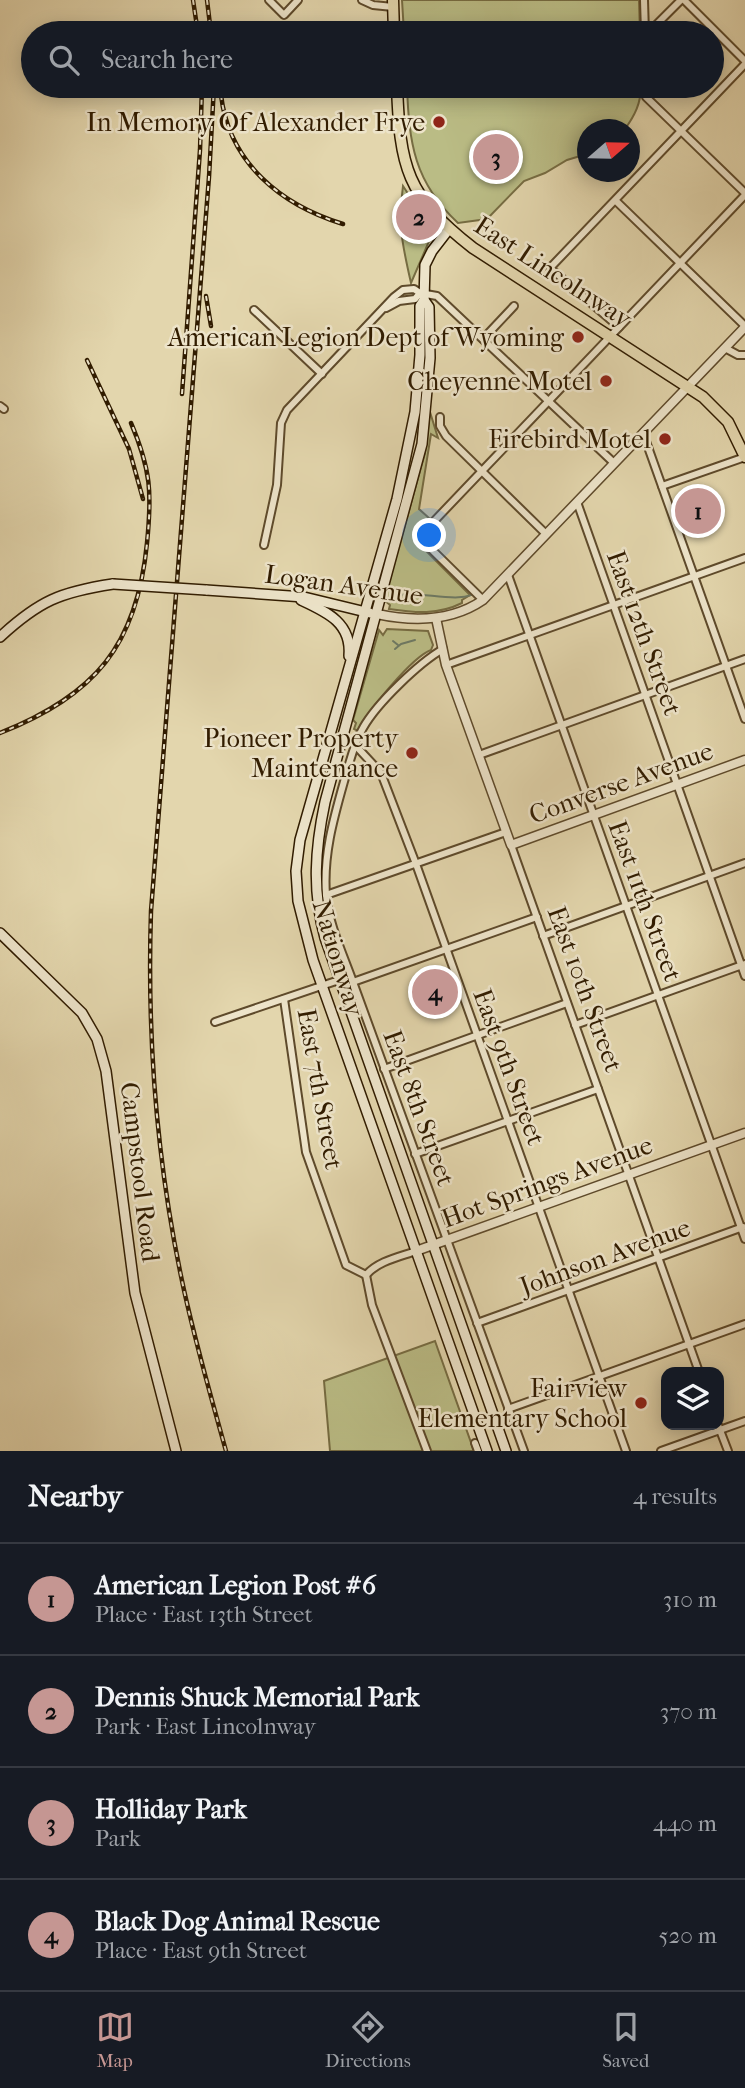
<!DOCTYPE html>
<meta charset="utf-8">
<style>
:root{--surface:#171b24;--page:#20242c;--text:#f1f3f6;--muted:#9ea1a6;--line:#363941;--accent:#c59692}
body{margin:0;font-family:"IM FELL French Canon",serif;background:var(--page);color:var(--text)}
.controls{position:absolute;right:21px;bottom:21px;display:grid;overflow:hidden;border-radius:14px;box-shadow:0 4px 18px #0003}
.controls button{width:63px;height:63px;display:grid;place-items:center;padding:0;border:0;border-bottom:2px solid var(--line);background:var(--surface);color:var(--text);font:35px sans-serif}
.compass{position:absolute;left:577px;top:119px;width:63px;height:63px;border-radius:50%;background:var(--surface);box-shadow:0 4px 18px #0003;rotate:70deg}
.you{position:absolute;left:430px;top:536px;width:24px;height:24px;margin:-18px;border:5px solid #fff;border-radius:50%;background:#1a73e8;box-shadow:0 0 0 10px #1a73e833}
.badge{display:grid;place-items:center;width:46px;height:46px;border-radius:50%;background:var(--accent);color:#111;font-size:23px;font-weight:700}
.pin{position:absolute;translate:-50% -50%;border:4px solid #fff;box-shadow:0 2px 7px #0006}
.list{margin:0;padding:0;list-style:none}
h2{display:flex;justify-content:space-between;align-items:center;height:91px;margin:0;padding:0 28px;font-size:30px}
h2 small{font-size:23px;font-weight:400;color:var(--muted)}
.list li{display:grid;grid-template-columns:46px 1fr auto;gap:21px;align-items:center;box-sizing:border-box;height:112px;padding:0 28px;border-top:2px solid var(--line)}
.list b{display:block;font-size:26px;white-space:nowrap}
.list p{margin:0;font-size:23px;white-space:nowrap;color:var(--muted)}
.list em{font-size:23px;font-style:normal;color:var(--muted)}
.icon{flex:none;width:38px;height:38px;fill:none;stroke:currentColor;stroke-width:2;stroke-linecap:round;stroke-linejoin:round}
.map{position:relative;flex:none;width:745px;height:1451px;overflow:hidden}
.search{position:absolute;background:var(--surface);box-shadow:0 4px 18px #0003;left:21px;right:21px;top:21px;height:77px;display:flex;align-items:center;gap:18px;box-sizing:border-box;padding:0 24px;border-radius:38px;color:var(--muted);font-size:26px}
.sheet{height:539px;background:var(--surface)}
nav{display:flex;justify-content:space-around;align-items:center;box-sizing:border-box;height:98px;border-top:2px solid var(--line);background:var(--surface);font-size:19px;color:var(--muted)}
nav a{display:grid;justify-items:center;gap:4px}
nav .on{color:var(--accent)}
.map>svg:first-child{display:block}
</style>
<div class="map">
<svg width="745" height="1451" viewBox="0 0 745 1451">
<rect width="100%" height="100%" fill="#e3d6ad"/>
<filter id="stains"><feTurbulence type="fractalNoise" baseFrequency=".00286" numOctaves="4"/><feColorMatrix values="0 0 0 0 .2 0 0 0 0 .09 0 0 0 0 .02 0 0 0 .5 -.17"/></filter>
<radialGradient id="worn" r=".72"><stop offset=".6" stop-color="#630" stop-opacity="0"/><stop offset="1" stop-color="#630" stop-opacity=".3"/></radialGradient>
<g fill="#babc85" stroke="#766c42" stroke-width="2">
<path d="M402,0H639L640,33H404Z"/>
<path d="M407,86H641C641,103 635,115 625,129L588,130L587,154L567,160L545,173L524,181L487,219L458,223C414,182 409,143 407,86Z"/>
<path d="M403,186L433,232L411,283C402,243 398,227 403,186Z"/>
<path d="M430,412L438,438L431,434L419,509L429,518C421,526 413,533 419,544L470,595L462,600V603C438,615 416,613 389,609L390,605L384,600L425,453Z"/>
<path d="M387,629L428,631L433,645L431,650C412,657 367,712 358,731L354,729L356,723L353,720L379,630L383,635Z"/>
<path d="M435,1341L474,1451H330L324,1381Z"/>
</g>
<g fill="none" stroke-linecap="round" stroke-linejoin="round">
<g stroke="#6d7a65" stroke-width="2">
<path d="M394,596C419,589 460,606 479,591"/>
<path d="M393,641L398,645"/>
<path d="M395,649L401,644L415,640"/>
</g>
<g stroke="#5e4a2b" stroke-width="10">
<g id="minor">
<path d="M269,0L284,15L298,0"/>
<path d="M362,0L373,5L393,7"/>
<path d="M644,0L645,33"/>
<path d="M684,0L745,61"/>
<path d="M648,33L681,0"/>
<path d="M646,86V97L745,193"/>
<path d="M616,201L745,326"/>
<path d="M386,308L399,301L415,299L420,293L437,296L614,463"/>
<path d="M254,310L322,374"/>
<path d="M619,327L550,268L745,64"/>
<path d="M483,339L514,306"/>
<path d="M725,348L738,355H745"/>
<path d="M0,406L4,409"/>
<path d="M440,417V426L446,436L546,534"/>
<path d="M643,433L745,719"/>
<path d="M662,486L745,457"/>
<path d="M577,502L745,976"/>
<path d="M264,545L277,485L281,423L287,410L394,297L403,290L414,289L420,293"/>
<path d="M508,575L745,1239"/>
<path d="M483,600L419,537L745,195"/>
<path d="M443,649C419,663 377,703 363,728C354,743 350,761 345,778C334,817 323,854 326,895C329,925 343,954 353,982L524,1451"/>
<path d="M446,665L745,558"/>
<path d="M355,745L381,773L416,864L626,1451"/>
<path d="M479,755L745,659"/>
<path d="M511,845L699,1372"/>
<path d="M326,895L506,832"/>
<path d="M543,936L745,863"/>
<path d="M353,982L537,917"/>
<path d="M284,999L306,1152L346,1265L366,1275"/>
<path d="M215,1022L339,980"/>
<path d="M575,1025L745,964"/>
<path d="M384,1069L567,1003"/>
<path d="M415,1154L598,1089"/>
<path d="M366,1275L372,1305L427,1451"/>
<path d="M366,1275C378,1261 399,1257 416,1251"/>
<path d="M477,1323L743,1227"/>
<path d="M508,1409L745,1324"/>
<path d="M718,1425L728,1451"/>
<path d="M475,1443L478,1451"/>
<path d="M661,1451L745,1421"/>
</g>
</g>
<g stroke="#5e4a2b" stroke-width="11">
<g id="tertiary">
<path d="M377,614C414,622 451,622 483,600L745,327"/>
<path d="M436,618L446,665L511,845L745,760"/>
<path d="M416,1251L745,1133"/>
</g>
</g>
<g stroke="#311c00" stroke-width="12">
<g id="secondary">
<path d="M449,229L432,251L425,265L424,300L420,306V355L415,412L397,499L300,840L296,871L298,901L313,960L487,1451"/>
<path d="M424,300L429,307L430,358L422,444L325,802C315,849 312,891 325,938L506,1451"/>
<path d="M206,590L304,597L370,613"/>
<path d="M301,600C327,612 352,623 349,656"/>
<path d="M0,637C39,601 60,592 113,584"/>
<path d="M0,933L82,1013L97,1039L106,1071L135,1293L176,1451"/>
</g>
</g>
<g stroke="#311c00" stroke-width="13">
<g id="primary">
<path d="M393,0L394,33"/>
<path d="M397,86C400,167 406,196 473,248L703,397L728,422L745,457"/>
</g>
</g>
<use href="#minor" stroke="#ede4ca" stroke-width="6"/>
<use href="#tertiary" stroke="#ede4ca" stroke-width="8"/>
<use href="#secondary" stroke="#ede4ca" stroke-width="9"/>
<use href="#primary" stroke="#e3d6ad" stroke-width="10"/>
<g stroke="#311c00" stroke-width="4.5">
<g id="rail">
<path d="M193,0L198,33"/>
<path d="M207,0L211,33"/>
<path d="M214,86L209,177L151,911C147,1034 156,1156 181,1276C193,1335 210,1393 226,1451"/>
<path d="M221,95C229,163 281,205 343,224"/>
<path d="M206,296L211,326"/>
<path d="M87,360L129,449L143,499"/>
<path d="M182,394L200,150L202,86"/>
<path d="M0,733C95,695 137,646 147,543C152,493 151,470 131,423"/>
</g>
</g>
<use href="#rail" stroke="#ede4ca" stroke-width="2" stroke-dasharray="5" stroke-linecap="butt"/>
<g stroke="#311c00" stroke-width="12" stroke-linecap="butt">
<path id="secondary-bridge" d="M113,584L206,590"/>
</g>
<use href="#secondary-bridge" stroke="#ede4ca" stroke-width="9"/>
</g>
<g fill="#8f2418" stroke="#ede4ca" stroke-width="2.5">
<circle cx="439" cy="122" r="7"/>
<circle cx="578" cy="337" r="7"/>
<circle cx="606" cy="381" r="7"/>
<circle cx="665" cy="439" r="7"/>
<circle cx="412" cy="753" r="7"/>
<circle cx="641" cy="1403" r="7"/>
</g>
<g text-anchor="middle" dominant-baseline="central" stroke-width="5" stroke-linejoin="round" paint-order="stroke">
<g font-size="26" fill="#311c00" stroke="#ede4ca" text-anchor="end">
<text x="425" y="122">In Memory Of Alexander Frye</text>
<text x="564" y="337">American Legion Dept of Wyoming</text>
<text x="592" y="381">Cheyenne Motel</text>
<text x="651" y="439">Firebird Motel</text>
<text x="398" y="738">Pioneer Property<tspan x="398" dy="30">Maintenance</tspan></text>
<text x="627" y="1388">Fairview<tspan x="627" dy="30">Elementary School</tspan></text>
</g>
<g font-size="26" fill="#311c00" stroke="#ede4ca">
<text transform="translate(553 272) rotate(33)">East Lincolnway</text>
<text transform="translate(344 585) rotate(8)">Logan Avenue</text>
<text transform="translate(644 633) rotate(70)">East 12th Street</text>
<text transform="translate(621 783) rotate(-20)">Converse Avenue</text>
<text transform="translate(645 901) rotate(70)">East 11th Street</text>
<text transform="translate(338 958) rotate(73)">Nationway</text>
<text transform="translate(585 989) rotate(70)">East 10th Street</text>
<text transform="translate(509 1067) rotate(70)">East 9th Street</text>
<text transform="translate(320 1089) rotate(80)">East 7th Street</text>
<text transform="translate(419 1108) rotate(70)">East 8th Street</text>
<text transform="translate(140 1172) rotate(83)">Campstool Road</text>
<text transform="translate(547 1182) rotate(-20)">Hot Springs Avenue</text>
<text transform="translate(605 1257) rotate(-20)">Johnson Avenue</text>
</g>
</g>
<rect width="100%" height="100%" filter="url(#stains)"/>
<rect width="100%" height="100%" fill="url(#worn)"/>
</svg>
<div class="controls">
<button><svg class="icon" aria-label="layers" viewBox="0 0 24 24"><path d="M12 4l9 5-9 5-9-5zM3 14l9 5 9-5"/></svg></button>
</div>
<svg class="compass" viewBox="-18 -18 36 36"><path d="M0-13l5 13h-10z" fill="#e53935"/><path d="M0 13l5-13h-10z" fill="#9ea1a6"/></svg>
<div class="you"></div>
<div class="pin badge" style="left:698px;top:511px">1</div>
<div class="pin badge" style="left:419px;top:217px">2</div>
<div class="pin badge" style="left:496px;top:157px">3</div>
<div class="pin badge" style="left:435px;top:992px">4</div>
<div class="search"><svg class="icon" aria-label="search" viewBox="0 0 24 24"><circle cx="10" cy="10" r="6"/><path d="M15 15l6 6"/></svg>Search here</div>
</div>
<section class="sheet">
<h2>Nearby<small>4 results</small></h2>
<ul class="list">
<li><span class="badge">1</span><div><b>American Legion Post #6</b><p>Place · East 13th Street</p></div><em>310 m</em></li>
<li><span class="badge">2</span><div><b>Dennis Shuck Memorial Park</b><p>Park · East Lincolnway</p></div><em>370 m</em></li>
<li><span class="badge">3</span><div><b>Holliday Park</b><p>Park</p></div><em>440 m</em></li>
<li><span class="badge">4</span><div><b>Black Dog Animal Rescue</b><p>Place · East 9th Street</p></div><em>520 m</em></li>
</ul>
</section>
<nav>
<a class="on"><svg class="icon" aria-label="map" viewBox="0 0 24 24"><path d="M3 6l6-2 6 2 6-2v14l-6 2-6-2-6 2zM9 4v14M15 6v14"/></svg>Map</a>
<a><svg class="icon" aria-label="directions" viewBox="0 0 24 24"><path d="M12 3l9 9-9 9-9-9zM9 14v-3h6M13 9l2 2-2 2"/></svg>Directions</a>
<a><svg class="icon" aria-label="saved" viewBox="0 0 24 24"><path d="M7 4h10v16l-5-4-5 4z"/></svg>Saved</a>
</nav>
